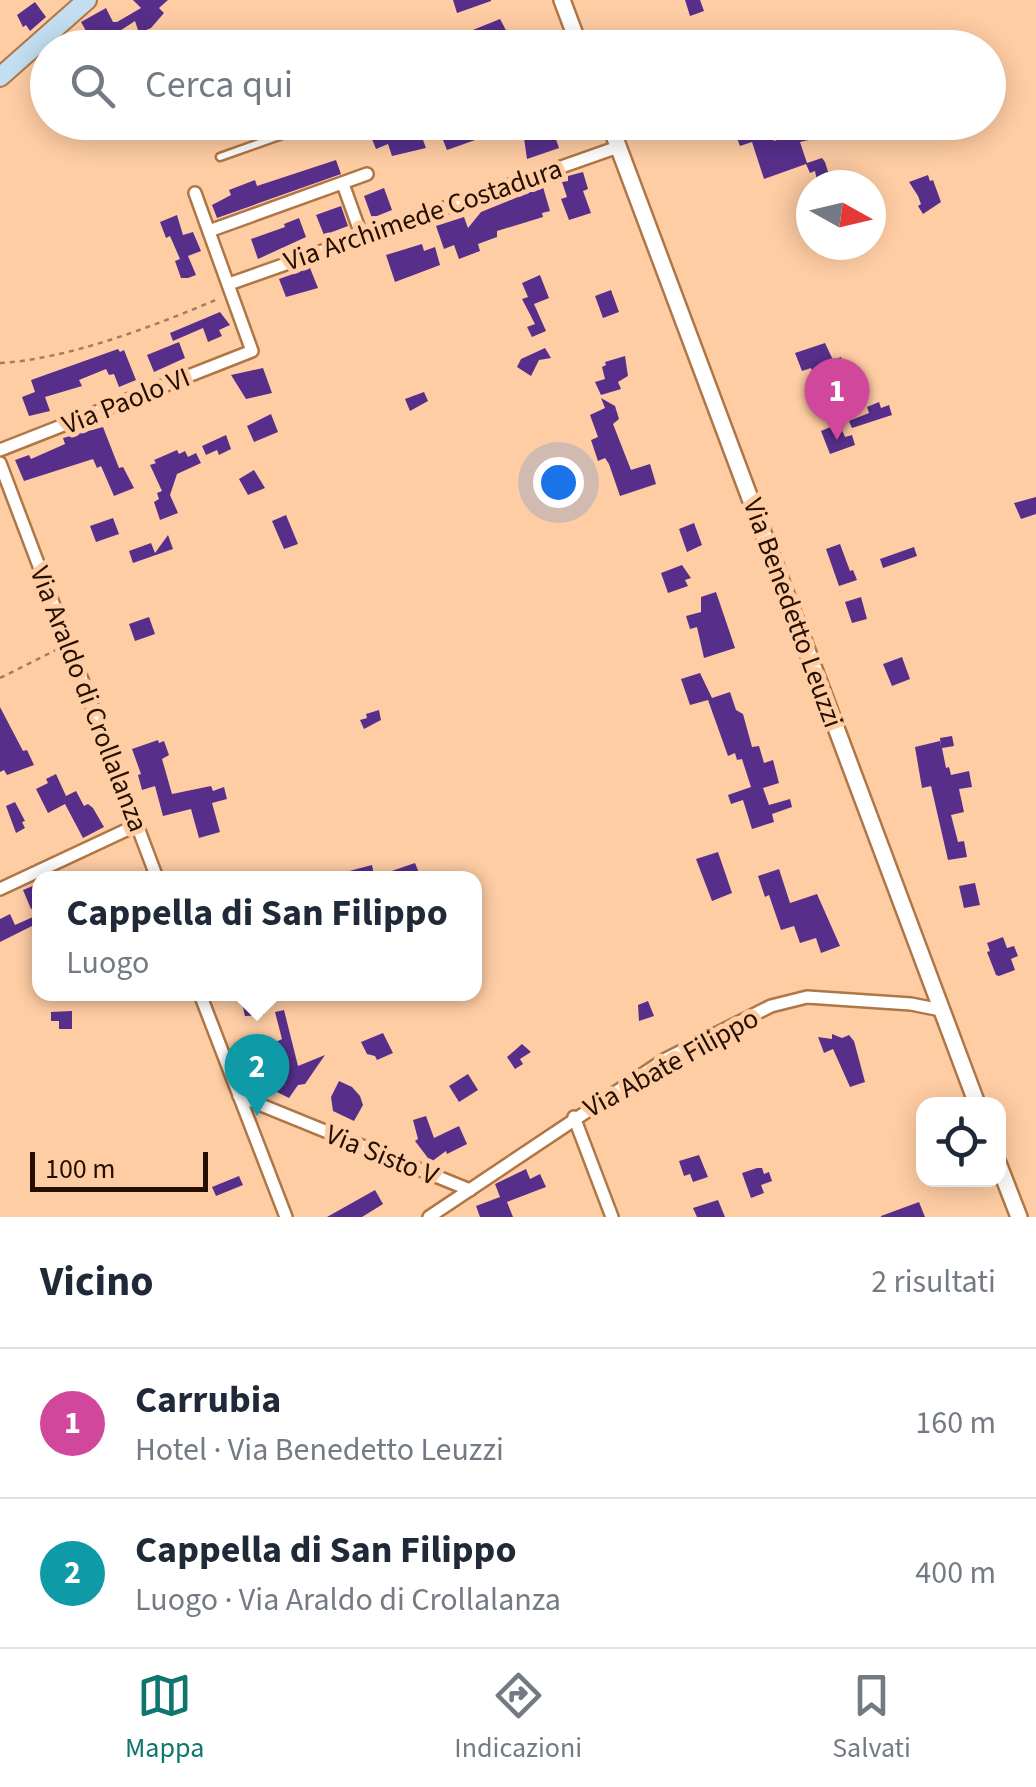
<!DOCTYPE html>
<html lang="it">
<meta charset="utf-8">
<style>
:root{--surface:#fff;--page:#f6f6f7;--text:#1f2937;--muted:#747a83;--line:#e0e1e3;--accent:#0f766e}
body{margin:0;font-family:"Source Sans 3",sans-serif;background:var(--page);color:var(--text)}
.controls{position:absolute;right:30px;bottom:30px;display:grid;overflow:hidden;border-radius:20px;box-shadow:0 5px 25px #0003}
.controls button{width:90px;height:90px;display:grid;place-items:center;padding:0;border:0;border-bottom:2px solid var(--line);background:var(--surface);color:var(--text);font:50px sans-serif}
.compass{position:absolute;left:796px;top:170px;width:90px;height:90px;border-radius:50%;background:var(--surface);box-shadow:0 5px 25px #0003;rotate:98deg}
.scale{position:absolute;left:30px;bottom:25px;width:178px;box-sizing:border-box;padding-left:10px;border:5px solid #250f00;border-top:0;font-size:28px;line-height:35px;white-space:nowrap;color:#250f00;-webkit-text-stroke:8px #ffcda4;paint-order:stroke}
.you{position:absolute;left:558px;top:482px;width:35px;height:35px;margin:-25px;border:8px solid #fff;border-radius:50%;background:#1a73e8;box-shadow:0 0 0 15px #1a73e833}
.badge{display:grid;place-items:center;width:65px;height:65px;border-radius:50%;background:var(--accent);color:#fff;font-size:32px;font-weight:700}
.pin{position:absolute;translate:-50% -82px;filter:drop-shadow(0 2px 5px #0008)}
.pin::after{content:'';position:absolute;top:52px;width:35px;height:30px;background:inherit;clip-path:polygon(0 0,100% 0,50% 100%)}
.popup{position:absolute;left:32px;top:871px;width:450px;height:130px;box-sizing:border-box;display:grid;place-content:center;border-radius:20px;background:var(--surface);filter:drop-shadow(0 2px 8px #0005);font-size:32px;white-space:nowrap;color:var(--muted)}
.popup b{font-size:38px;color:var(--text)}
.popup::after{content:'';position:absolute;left:50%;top:100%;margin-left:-20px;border:20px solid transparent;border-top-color:var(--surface)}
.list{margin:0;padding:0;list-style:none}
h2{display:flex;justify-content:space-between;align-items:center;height:130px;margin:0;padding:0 40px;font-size:42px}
h2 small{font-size:32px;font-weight:400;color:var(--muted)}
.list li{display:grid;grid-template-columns:65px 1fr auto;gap:30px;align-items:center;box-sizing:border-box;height:150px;padding:0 40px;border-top:2px solid var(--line)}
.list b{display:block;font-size:38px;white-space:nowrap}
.list p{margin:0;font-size:32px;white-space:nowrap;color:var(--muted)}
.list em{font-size:32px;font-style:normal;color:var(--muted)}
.icon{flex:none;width:55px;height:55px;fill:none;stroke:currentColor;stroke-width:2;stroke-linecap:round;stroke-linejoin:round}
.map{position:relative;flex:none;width:1036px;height:1217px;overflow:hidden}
.search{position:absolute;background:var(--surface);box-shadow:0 5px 25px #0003;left:30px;right:30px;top:30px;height:110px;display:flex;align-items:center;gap:25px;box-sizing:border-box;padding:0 35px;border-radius:55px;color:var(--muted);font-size:38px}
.sheet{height:430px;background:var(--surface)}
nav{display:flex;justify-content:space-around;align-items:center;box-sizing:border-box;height:140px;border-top:2px solid var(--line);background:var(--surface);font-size:28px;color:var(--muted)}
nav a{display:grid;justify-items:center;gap:5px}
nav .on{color:var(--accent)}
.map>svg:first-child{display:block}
</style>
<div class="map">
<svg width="1036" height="1217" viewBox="0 0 1036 1217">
<rect width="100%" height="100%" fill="#ffcda4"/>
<g fill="#572f8b">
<path d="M133,0H168L159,8L164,13L151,28L139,33L135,21L95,47L81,22L106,8L113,22H117L141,8Z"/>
<path d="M453,0H491V1L457,13Z"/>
<path d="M685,0H700L704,11L690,16Z"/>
<path d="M35,2L46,17L30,31L26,25L23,27L17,15Z"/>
<path d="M500,19L508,34L503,35L506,43L495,48H478L475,42L451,48L448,40Z"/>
<path d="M703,30L710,48H656V46Z"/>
<path d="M335,122H350L354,134L341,138Z"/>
<path d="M457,122H485L486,131L477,134L478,139L447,150L439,130Z"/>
<path d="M550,122L559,148L527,159L523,131Z"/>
<path d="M731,122H768L774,141L802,132L799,122H813L817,138L800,142L807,163L822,158L825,162L832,185H818L815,171L810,173L806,164L764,179L752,142L740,146Z"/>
<path d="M417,124L426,148L392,156L388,144L376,149L372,139Z"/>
<path d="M336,160L341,174L217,218L212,205L231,195L229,190L255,180L257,186Z"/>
<path d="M583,172L588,189L583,191L591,213L569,220L561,199L567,197L562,182L568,181V176Z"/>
<path d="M928,175L930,181L933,180L941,202L923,214L918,206L921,204L918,196L909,182Z"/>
<path d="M543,187L550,211L542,213L543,217L497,231V237L478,244L480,251L459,259L454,245L444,249L436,226L464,217L468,228L481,212Z"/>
<path d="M384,188L392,210L372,218L364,196Z"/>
<path d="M341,206L348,226L324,235L316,215Z"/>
<path d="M177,215L183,235L193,232L201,251L188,256L196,275L188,278H181L175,261L180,259L170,236L166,238L160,222Z"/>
<path d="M299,218L306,237L258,259L251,239L285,227L284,224Z"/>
<path d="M422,244L424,251L435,247L440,265L395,282L386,255Z"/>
<path d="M310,268L318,288L286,297L279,279Z"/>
<path d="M540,275L549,298L534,304L546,331L532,337L527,327L535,324L522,299L528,297L522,283Z"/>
<path d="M611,290L619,312L603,318L595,296Z"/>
<path d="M220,312L230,325L219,330L222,336L208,342L203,328L173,341L170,333Z"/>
<path d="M179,342L185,358L154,372L147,355Z"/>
<path d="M825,343L833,360L841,357L845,370L836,373L834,370L814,376L811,368L802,371L795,353Z"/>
<path d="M545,348L551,358L539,360L531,376L517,367L521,359Z"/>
<path d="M118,349L120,352L124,350L136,380L119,387L114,374L109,375L106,369L79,380L82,386L45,397L50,411L29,416L22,397L35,392L31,380Z"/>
<path d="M625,356L628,376L618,382L621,389L601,395L595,382L605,379L602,367L606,365L605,362Z"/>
<path d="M263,368L272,393L246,399L231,375Z"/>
<path d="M424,392L428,401L410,411L405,399Z"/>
<path d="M601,398L615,406L619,419L613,424L631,470L650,464L656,484L620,496L609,464L605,458L598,461L591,440L598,437L590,415L605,408Z"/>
<path d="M879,402L881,408L889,405L892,415L852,428L849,421L869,413L867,407Z"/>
<path d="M271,414L278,432L254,442L247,426Z"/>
<path d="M833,426L835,430L841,428L845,437L852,435L855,445L830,454L821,431Z"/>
<path d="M103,427L119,468L123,467L134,488L114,496L101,466L97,468L93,459L24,481L15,460L29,455L31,459L65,444L63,438Z"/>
<path d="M226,435L231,449L219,455L217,450L206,455L202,446Z"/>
<path d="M177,450L179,454L185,451L188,457L196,453L201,463L177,474L170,495L178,513L160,520L154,502L159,499L157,493L162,491L150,465L156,463L154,460Z"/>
<path d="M254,470L265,488L248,495L239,479Z"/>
<path d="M1036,497V514L1021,519L1014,503Z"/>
<path d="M286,515L298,544L284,549L272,521Z"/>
<path d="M113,518L119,534L96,542L90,526Z"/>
<path d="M694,523L702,545L687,552L679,529Z"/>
<path d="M168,535L173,549L133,563L129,551L151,543L155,553Z"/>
<path d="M840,544L850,571L853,570L857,580L839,586L826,549Z"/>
<path d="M914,547L917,556L883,568L880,559Z"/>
<path d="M682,565L691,578L685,580L688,586L668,593L661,573Z"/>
<path d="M716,592L735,648L704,658L697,627L690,629L686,616L701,612V597Z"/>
<path d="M861,597L867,619L852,623L845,602Z"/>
<path d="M149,617L155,634L135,641L129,624Z"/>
<path d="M902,657L910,679L892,686L883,664Z"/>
<path d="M700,673L712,698L730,692L736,710L743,714L752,747L759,746L764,763L773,760L779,783L763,788L769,805L790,799L792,807L772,814L774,822L752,829L743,800L731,804L728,795L751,787L742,759L737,760L735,753L728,756L708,700L690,705L681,679Z"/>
<path d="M0,707L23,751L27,750L34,765L7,775L4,770L0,772Z"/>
<path d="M379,710L381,720L364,729L360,720L367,718L366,714Z"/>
<path d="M952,736L954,746L942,748L946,768L949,767L951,775L969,771L972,787L959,789L964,812L951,815L958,842L964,841L967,857L948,860L931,786L922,788L915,747L940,741L941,748L940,738Z"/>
<path d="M158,740L159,743L164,741L169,755L162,759L172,794L211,786L213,791L224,787L227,799L212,803L220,832L199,838L191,809L163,816L155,786L142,790L138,775L141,774L132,749Z"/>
<path d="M56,774L66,796L76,791L84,806L88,804L93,808L104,827L83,838L65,804L48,813L36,789L48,783L46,779Z"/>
<path d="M15,802L25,821L22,822L25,828L16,833L6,806Z"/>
<path d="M718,852L732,893L712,901L696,859Z"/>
<path d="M415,863L421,878H374V877Z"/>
<path d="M372,865L374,875L335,878L334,875Z"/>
<path d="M779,869L790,903L817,894L840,946L821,953L816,938L800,943L794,926L781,930L769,895L765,897L758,876Z"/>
<path d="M40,883V905L31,909L23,890Z"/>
<path d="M975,883L980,905L964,908L959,886Z"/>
<path d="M10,914L15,925L33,917L36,924L0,942V919Z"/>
<path d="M1003,937L1007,948L1014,946L1018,956L1011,959L1015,970L999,976L996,975L987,952L990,951L987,943Z"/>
<path d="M240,994H260L264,1015L245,1016Z"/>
<path d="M648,1001L654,1016L639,1021L638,1005Z"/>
<path d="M284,1010L298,1066L325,1055L305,1084L298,1085L289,1098L275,1091L264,1094L285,1057L256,1070L250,1055L282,1039L275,1012Z"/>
<path d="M72,1011V1029H59V1021H51V1012Z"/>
<path d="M383,1033L393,1053L377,1060L375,1056L367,1054L361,1042Z"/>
<path d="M832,1034L842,1038L849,1035L854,1041L865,1082L850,1087L833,1049L824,1053L818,1037L832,1039Z"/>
<path d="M522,1044L531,1052L520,1059L523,1064L515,1069L507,1057Z"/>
<path d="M468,1074L478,1090L459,1102L449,1086Z"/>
<path d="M339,1081L352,1087L360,1096L363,1105L354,1121L333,1111L331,1097Z"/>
<path d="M426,1116L434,1138L459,1126L467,1144L447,1154L446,1151L431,1162L415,1141L418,1139L413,1120Z"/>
<path d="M699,1155L708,1177L693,1182L690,1174L684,1176L679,1161Z"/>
<path d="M757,1168H762L764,1174L769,1172L772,1181L761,1185L764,1193L751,1198L742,1173Z"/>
<path d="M526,1169L530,1179L540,1174L546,1187L507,1202L513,1217H480L476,1206L500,1197L495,1184Z"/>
<path d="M239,1176L243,1185L216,1196L212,1187Z"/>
<path d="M375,1190L383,1204L362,1217H327Z"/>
<path d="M718,1200L725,1217H697L693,1208Z"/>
<path d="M919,1202L925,1217H881V1216Z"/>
</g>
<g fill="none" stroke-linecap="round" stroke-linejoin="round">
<g stroke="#b07645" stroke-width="11">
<g id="service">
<path d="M535,48L574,33"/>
<path d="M220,157L319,122"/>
</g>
</g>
<g stroke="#b07645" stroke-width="16">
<g id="minor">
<path d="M343,184L362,237"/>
<path d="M209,231L367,174"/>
<path d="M229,284L618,147"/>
<path d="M0,450L252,351L195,193"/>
<path d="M0,463L157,878"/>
<path d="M0,889L137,825"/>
<path d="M200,994L286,1217"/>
<path d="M239,1096L470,1190"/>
<path d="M574,1117L612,1217"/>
<path d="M429,1217L664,1060L771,1006L807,997L911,1004L941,1010"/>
</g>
</g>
<g stroke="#b07645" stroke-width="20">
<g id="tertiary">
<path d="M562,0L580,48"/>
<path d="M609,122L977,1104"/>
<path d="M998,1163L1019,1217"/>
</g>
</g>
<g stroke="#b07645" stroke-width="22">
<path id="secondary" d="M0,77L87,0"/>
</g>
<g stroke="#a37d5f" stroke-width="2.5" stroke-dasharray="5 5" stroke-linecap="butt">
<path d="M0,363C69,359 154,326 218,299"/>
<path d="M0,678L58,649"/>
</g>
<use href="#service" stroke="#fff" stroke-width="6"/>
<use href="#minor" stroke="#fff" stroke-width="11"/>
<use href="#tertiary" stroke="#fff" stroke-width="15"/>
<use href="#secondary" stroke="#c2def0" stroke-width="18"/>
</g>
<g text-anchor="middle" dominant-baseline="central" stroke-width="10" stroke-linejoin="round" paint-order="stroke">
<g font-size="28" fill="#250f00" stroke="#ffcda4">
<text transform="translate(423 215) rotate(-19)">Via Archimede Costadura</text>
<text transform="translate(126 401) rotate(-22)">Via Paolo VI</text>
<text transform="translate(793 613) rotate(70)">Via Benedetto Leuzzi</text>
<text transform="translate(89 699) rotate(69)">Via Araldo di Crollalanza</text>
<text transform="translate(671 1063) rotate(-29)">Via Abate Filippo</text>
<text transform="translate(382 1155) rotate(22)">Via Sisto V</text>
</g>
</g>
</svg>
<div class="controls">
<button><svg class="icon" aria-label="locate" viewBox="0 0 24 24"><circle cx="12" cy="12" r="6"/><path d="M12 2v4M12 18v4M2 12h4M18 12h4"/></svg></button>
</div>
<svg class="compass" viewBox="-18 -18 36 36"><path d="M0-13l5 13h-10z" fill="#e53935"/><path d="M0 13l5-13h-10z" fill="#747a83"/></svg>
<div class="scale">100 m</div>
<div class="you"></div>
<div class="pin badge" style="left:837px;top:440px;background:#d1479c">1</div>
<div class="pin badge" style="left:257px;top:1116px;background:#0f9aa8">2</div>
<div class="popup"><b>Cappella di San Filippo</b>Luogo</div>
<div class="search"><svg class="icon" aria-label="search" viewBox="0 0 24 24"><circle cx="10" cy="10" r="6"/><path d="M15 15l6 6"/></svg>Cerca qui</div>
</div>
<section class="sheet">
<h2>Vicino<small>2 risultati</small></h2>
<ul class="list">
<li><span class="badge" style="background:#d1479c">1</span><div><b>Carrubia</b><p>Hotel · Via Benedetto Leuzzi</p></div><em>160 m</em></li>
<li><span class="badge" style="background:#0f9aa8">2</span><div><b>Cappella di San Filippo</b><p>Luogo · Via Araldo di Crollalanza</p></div><em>400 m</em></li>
</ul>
</section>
<nav>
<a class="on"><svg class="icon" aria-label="map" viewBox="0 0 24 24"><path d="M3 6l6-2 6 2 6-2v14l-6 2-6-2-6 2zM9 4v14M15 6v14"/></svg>Mappa</a>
<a><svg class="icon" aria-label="directions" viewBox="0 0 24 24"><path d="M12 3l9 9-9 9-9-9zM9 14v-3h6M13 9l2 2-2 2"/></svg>Indicazioni</a>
<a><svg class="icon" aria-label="saved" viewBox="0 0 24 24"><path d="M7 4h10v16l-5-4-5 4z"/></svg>Salvati</a>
</nav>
